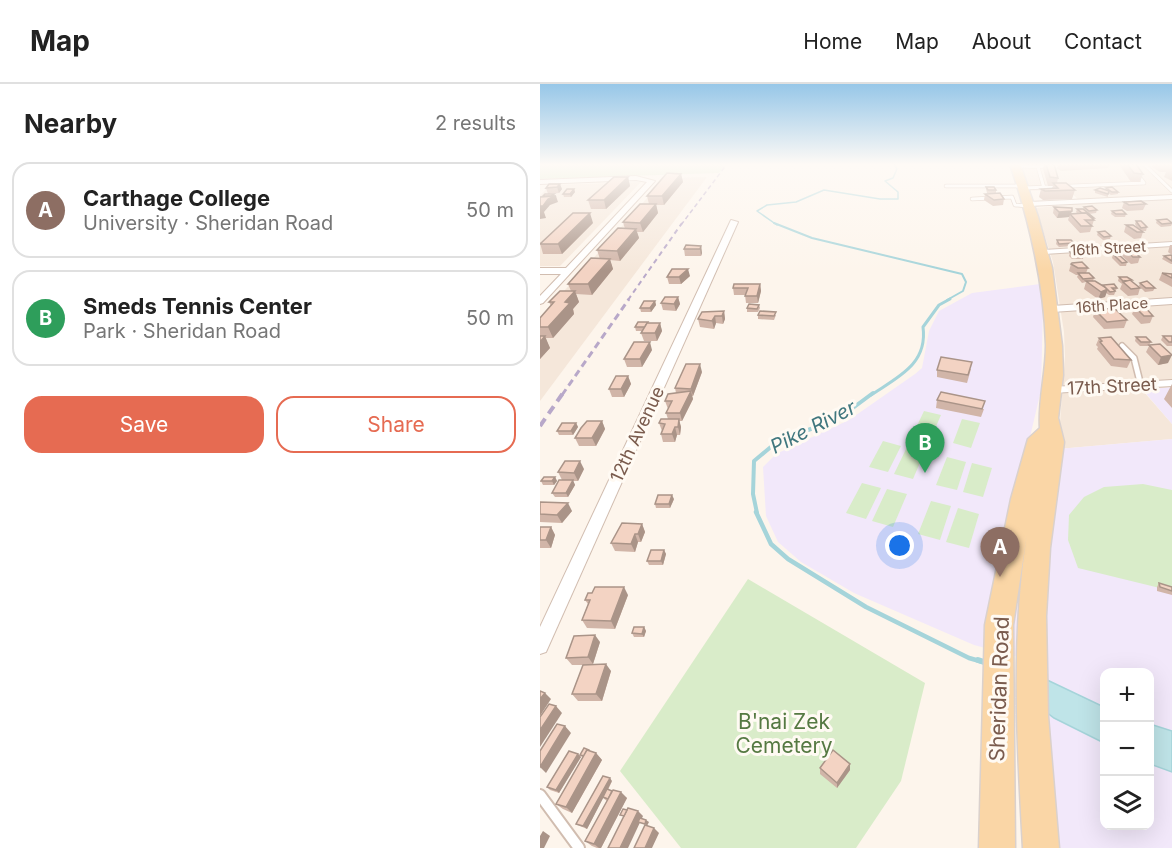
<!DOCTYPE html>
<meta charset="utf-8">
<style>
:root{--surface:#fff;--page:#f2f2f2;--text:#222;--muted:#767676;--line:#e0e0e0;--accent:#e66b52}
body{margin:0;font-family:Inter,sans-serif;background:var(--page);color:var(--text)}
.controls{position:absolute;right:18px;bottom:18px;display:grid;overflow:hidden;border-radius:12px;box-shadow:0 6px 24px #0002}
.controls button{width:54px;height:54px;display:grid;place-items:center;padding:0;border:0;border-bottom:2px solid var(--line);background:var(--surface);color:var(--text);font:30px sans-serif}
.you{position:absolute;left:360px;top:462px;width:21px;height:21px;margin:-15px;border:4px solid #fff;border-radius:50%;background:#1a73e8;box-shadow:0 0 0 9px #1a73e833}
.badge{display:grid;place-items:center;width:39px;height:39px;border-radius:50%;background:var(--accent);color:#fff;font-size:20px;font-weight:700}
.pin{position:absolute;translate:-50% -50px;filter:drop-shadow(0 2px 3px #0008)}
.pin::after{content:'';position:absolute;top:32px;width:21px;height:18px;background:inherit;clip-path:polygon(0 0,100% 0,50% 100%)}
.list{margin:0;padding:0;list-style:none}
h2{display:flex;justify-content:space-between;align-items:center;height:78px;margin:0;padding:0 24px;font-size:26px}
h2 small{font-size:20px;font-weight:400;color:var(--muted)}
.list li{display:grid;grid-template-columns:39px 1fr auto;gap:18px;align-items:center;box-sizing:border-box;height:96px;margin:0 12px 12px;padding:0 12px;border:2px solid var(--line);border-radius:18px}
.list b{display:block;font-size:22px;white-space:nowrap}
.list p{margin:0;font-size:20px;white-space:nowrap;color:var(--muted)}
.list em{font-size:20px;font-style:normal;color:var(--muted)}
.actions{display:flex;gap:12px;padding:18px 24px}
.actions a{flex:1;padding:14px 0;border:2px solid var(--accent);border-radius:18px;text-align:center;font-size:21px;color:var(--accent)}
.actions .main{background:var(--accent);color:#fff}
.icon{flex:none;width:33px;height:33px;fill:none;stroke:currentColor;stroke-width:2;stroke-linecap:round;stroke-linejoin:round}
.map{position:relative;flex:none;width:632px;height:764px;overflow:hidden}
header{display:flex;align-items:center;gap:36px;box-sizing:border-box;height:84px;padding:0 30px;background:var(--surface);border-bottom:2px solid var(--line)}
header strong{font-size:28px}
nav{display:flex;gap:33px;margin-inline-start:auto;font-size:21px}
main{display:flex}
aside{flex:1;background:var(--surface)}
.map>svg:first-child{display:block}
</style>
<header>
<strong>Map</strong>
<nav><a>Home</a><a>Map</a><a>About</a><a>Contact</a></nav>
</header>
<main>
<aside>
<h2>Nearby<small>2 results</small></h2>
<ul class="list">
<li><span class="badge" style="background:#8d6e63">A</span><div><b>Carthage College</b><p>University · Sheridan Road</p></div><em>50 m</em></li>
<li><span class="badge" style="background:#2e9e5b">B</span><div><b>Smeds Tennis Center</b><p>Park · Sheridan Road</p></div><em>50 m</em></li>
</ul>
<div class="actions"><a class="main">Save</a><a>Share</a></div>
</aside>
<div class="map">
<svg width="632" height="764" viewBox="0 0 632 764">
<rect width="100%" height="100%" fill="#fdf5ec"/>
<g fill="#f5e7da">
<path d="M480,80H632V303L603,307L632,340V355L518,365L525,272L524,248L513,178L496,124L542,119L527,105L489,107Z"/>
<path d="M167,93L0,317V234L125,94Z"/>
<path d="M101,98L20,182H0V112L10,101Z"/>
</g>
<g fill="#f2e8fa" fill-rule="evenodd">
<path d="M500,200L503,222L501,306L490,353L518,365L632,355V764H484L480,573L434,561L314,509L261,478L238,458L226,432L223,383L236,370L309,336L375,290L382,284L389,247L399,227L432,209ZM564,588H610V742H564Z"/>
<path d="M632,303V340L603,306Z"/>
</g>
<g fill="#d9ecc9">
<path d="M0,80H187L179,89L0,95Z"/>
<path d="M384,327L401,331L391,354L373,350Z"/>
<path d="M422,335L440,339L431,364L413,359Z"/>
<path d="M343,357L361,362L348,388L329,383Z"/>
<path d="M367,363L385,367L373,395L354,390Z"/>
<path d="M407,373L426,378L417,406L396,401Z"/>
<path d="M432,379L452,384L443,413L423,408Z"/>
<path d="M322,399L341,404L326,435L306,429Z"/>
<path d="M603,400L632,406V507L538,484L528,456L529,431L544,413L564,403Z"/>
<path d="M347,405L367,410L353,443L332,437Z"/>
<path d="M391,417L411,422L400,456L378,450Z"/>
<path d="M418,424L439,430L429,464L406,458Z"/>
<path d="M208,495L385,599L361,697L316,764H141L80,687Z"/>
</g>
<g fill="#bfe4e8" stroke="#a5d4da" stroke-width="1.5">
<path d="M503,594L564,623V659L514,634L505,627Z"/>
<path d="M610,640L632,647V688L610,680Z"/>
</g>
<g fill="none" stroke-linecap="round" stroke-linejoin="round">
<path stroke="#a5d4da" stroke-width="1.5" d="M237,141L217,127L227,121L256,118L284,106L340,115H358V108L345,97L353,94L357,85L354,80"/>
<path stroke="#a5d4da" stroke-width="2" d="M234,139L272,154L422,190L426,198L423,207L407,216"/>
<path stroke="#a5d4da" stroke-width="3" d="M331,311C358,293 388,280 383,243L399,221L410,215"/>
<path stroke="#a5d4da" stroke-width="4" d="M217,429L213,410L214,377L238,357L298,335L333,309"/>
<path stroke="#a5d4da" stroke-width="4.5" d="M216,428L231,460L248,475L326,523L429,574L443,578"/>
<path stroke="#a5d4da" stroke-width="6" d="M438,576L447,579"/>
<g stroke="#d1bdb0" stroke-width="4.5">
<g id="service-far2">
<path d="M604,80L632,107"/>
<path d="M476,82L525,83"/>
<path d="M498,83L504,104"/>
<path d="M406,102H483"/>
<path d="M484,104L604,99L589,80"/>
<path d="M432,115L472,113L475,121L489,122"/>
</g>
</g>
<g stroke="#d1bdb0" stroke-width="8">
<path id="service-far1" d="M582,262L594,274L601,302"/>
</g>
<g stroke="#d1bdb0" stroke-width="14">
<path id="service" d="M0,711L39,764"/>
</g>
<g stroke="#d1bdb0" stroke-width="2">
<g id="minor">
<path d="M96,92L115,97L3,219L0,220V212L21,190H0V184H26L107,98L96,96L0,100V96Z"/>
<path d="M632,111V115L489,122L486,120L489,118Z"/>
<path d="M191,136L198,138L6,568L0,570V543Z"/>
<path d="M632,158V162L504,170L500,168L504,166Z"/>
<path d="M632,214V220L512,228L507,225L512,222Z"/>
<path d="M632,296V302L512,309L506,306L512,303Z"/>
</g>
</g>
<g stroke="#dad1cd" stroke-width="3">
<path id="primary" d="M470,80H480L498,133L512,184L522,262L523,291L518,334L524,358L510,464L506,532L508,632L519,764H483C477,660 471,554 487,450L473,541L475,764H439L445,541L471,415L488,355L500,344C498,317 506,289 506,261C504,199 490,139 470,80Z"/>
</g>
<use href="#service-far2" stroke="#fff" stroke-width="3"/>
<use href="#service-far1" stroke="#fff" stroke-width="5"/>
<use href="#service" stroke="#fff" stroke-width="10"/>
<use href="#minor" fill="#fff" fill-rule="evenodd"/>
<use href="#primary" fill="#fad6a6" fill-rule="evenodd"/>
<path stroke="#b8a8c9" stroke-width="1.5" stroke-dasharray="4.5 3" stroke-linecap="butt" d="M141,141L187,80"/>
<path stroke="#b8a8c9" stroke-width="2" stroke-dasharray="5 4" stroke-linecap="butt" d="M88,216L142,139"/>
<path stroke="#b8a8c9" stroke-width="3" stroke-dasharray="7 4.5" stroke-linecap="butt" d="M22,311L89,215"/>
<path stroke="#b8a8c9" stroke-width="4" stroke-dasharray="9 6" stroke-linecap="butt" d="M0,342L23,309"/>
</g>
<g fill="#d1b5a8">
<path d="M504,80H514L518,94L517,99L535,106L532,115L503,116L499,113L501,105L512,104L513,102H508L503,85Z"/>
<path d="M518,80H570L568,84L521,87L517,84Z"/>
<path d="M580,80H596L603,90L600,98H591L580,82Z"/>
<path d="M613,80H632V97L624,93L626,88H620L612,83Z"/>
<path d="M141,90L143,98L124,121H116L118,129L103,148H97L99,154L80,177L70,176L73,185L52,211L36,210L39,218L33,225L34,230L13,254H5L10,264L0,275V234L11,222L9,218L31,207L28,200L60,175L57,166L85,145L83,138L109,120L107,112Z"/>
<path d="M88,93L90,102L66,125H51L48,116Z"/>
<path d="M9,100L22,105L19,109L8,110L6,104Z"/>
<path d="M446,103L456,106V109H447L446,105Z"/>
<path d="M566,104L578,108V110L571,111L568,109V113L555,109V106H565Z"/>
<path d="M34,105L35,108L31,113H24L23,110Z"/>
<path d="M445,110L464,115L463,121L453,122L444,116Z"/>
<path d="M584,118L606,120L603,126L587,127L582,124Z"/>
<path d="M514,123L532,127L531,130H538L536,128L537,125H543L544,123L557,126L556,129L549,130L554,134V136L550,148L540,149L528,136L529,133L517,134L513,129Z"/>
<path d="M572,127L586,130L585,133H575L571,130Z"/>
<path d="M617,136L632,139V140L631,142L621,143L616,139Z"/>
<path d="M596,137L607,143L606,147H602L603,148L601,154L594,155L584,148L586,141L597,144L595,140Z"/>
<path d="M53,139L22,170H3L0,159Z"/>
<path d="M558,148L571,152L570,155L563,156L557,151Z"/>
<path d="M517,156L534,159L533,162L519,163L516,160Z"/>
<path d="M630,161H632V171L628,168Z"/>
<path d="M161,162L162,169L161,172H145L144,165Z"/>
<path d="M584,165L600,173L598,179L591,180L582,172Z"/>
<path d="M530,168L544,171L543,175H532L529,172Z"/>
<path d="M573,170L587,178L586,182H580L572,174Z"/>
<path d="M624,172H632V180H631L622,175Z"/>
<path d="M531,180L548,184L546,189L554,194L553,197L563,202V201L577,204L574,211H569L566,209L565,213L558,215L544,205L546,198L542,199L537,193L538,191H536L529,187Z"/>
<path d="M622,189L632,190V203L619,196Z"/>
<path d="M150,192L141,200H129L127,193Z"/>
<path d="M579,193L591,197L600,204L598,211L588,212L580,205L582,200L578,197Z"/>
<path d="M600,199L615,204L613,207L605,208L599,202Z"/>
<path d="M220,200L221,207L218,219H206L205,211H194L193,204Z"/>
<path d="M138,213L140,220L136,227L123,226L121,219Z"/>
<path d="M115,217L116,221L111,228H101L100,224Z"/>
<path d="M219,221L220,224L218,228H207V224Z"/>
<path d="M595,223L613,232L610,239L601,240L592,230Z"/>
<path d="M555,226L587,236L584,244L564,245L553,233Z"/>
<path d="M184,227L185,235L183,240L176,239L174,245L160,243L158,235Z"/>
<path d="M218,231H236L234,236L218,235Z"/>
<path d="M109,239H120L122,247L117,257H104L101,249L103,247H96L95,243Z"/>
<path d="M623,252H632V262H627L621,256Z"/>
<path d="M596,253L611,258L609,261L628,279L618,281L606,268L609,262H600L595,257Z"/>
<path d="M559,254L591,276L587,284L571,282L557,265L558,263L556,261Z"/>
<path d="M112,266L102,283H87L84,275Z"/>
<path d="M431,285L427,299L397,293V286Z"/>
<path d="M162,288L153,312H152L153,315L142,337H139L141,343L140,351H137L135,358H123L121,350L122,347L119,339L128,335L126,329L128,325L125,317L136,309L135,304Z"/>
<path d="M88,292L91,300L84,313H72L69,305Z"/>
<path d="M632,300V324L624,315Z"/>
<path d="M397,316L444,325L441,333L396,324Z"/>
<path d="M62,337L65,345L56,362H39L35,354Z"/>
<path d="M36,339L38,343L33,351H19L17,347Z"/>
<path d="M44,385L38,397H33L35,401L28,413H15L12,409L22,396L18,388Z"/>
<path d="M15,393L17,397L14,401H3L1,397Z"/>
<path d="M134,415L130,424H116L115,420Z"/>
<path d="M0,418L32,427L22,439L0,438Z"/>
<path d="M102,440L105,448L101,458H98L95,468L75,467L71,459Z"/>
<path d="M0,443H11L15,451L11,464H0Z"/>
<path d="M124,466L126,470L123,481H109L107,477Z"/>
<path d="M619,499L632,503V511L617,507V503Z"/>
<path d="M88,511L75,545L47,544L42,536L48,520L45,516Z"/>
<path d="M104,543L106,547L104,553H94L92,549Z"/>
<path d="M60,558L53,580L71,587L62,617H38L32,610L43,581H32L26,574Z"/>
<path d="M51,668L56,669L62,676L32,729L23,725L16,720L43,674L40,671Z"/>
<path d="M38,670L41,673L19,709L10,706L7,703Z"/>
<path d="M280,684L310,686L297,704L280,690Z"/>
<path d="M72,697L68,706L87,714L61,764H57L52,762L45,757L67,717L63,714L47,745L40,742L36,740Z"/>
</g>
<g fill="#aa9488">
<path d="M141,90L143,98L124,121L122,112Z"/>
<path d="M88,93L90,102L66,125L64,116Z"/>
<path d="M20,100L22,105L19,109L17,103Z"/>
<path d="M34,105L35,108L31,113L30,110Z"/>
<path d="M14,110L15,112H16L18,118L10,121L4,128L6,134L0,135V122Z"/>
<path d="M116,120L118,129L103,148L100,139Z"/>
<path d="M532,127L529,133L517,134L519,128Z"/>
<path d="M50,129L53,139L22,170L18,160Z"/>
<path d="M96,145L99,154L80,177L77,167Z"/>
<path d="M161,162L162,169L161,172L160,165Z"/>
<path d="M70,175L73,185L52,211L48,200Z"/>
<path d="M148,185L150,192L141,200L139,193Z"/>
<path d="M220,200L221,207L218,219L217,212Z"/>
<path d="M568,205L565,213L558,215L561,208Z"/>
<path d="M35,207L39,218L33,225L34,230L13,254L8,243L25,218Z"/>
<path d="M138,213L140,220L136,227L134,220Z"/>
<path d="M115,217L116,221L111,228L110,224Z"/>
<path d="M184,227L185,235L183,240L182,232Z"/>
<path d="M175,232L176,239L174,245L172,237Z"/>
<path d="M120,239L122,247L117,257L115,249Z"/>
<path d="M5,252L10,264L0,275V258Z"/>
<path d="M110,258L112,266L102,283L100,275Z"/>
<path d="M632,271L628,279L618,281L621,273Z"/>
<path d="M160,280L162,288L153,312L151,305Z"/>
<path d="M88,292L91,300L84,313L81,305Z"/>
<path d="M151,307L153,315L142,337L140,329Z"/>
<path d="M139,335L141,343L140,351L138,343Z"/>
<path d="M62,337L65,345L56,362L52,354Z"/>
<path d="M36,339L38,343L33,351L31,347Z"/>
<path d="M135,343L137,351L135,358L132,350Z"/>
<path d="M40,377L44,385L38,397L34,389Z"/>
<path d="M15,393L17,397L14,401L12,397Z"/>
<path d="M33,396L35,401L28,413L26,409Z"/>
<path d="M132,411L134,415L130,424L129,420Z"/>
<path d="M28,419L32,427L22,439L17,431Z"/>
<path d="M102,440L105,448L101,458L98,450Z"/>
<path d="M11,443L15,451L11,464L6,456Z"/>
<path d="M95,450L98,458L95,468L91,460Z"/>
<path d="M124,466L126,470L123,481L121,477Z"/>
<path d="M84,503L88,511L75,545L71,537Z"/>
<path d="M104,543L106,547L104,553L102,550Z"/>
<path d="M55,551L60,558L53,580L48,573Z"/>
<path d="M66,580L71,587L62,617L56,610Z"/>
<path d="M5,609L11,615L0,632V615Z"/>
<path d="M16,622L22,629L0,663V646Z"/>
<path d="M25,642L31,649L6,689L0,683Z"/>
<path d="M56,669L62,676L32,729L26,723Z"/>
<path d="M38,670L41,673L19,709L16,706Z"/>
<path d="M310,680V686L297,704V699Z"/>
<path d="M70,694L72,697L47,745L43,742Z"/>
<path d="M81,708L87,714L61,764H59L54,760Z"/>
<path d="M98,727L103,732L88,764H80Z"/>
<path d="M106,736L109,738L107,742L105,740Z"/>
<path d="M114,744L119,749L112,764H105Z"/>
<path d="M3,747L10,752L4,764H0V752Z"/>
</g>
<g fill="#f3d3c3" stroke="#aa9488" stroke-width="1.5">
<path d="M506,80H514L518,94L510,93Z"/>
<path d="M587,80H596L603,90L594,89Z"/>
<path d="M127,89L141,90L122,112H107Z"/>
<path d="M74,93H88L64,116H48Z"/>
<path d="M513,99H526L535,106L505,107L501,105L518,104Z"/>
<path d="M9,100H20L17,103L6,104Z"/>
<path d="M446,103H454L456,106H448Z"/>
<path d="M572,103L578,108H572L566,104Z"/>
<path d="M560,104L569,107L568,110L555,106Z"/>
<path d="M27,105H34L30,110H23Z"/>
<path d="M460,109L464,115L454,116L445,110Z"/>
<path d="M5,110H14L11,112H3Z"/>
<path d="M16,112L8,115L3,122H0V113Z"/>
<path d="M601,117L606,120L589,121L584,118Z"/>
<path d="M100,120H116L100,139L83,138Z"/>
<path d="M552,122L557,126L549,127L544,123Z"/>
<path d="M514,123L532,124V127L519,128Z"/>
<path d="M537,125H543L554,134H552L546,129H542Z"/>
<path d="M582,126L586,130H576L572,127Z"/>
<path d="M33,129H50L18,160H0Z"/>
<path d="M546,129L554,136H545L552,142H541L530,130Z"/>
<path d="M627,135L632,139L622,140L617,136Z"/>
<path d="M596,137H601L607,143L601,144Z"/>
<path d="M586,141H593L603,148H597Z"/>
<path d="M78,144L96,145L77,167L57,166Z"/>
<path d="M565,147L571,152L564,153L558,148Z"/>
<path d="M517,156H531L534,159L519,160Z"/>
<path d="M146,161L161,162L160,165H144Z"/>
<path d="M584,165H591L600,173H593Z"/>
<path d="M530,168H540L544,171L533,172Z"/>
<path d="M573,170L580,172L587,178L582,179Z"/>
<path d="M631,171L632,172V177L624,172Z"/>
<path d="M51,174L70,175L48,200H28Z"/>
<path d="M542,178L548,184H538L531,180L532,179Z"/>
<path d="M132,185H148L139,193H127Z"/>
<path d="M538,189H549L554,194L543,195Z"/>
<path d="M622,189L632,190V194Z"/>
<path d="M579,193H587L592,196L583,197Z"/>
<path d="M590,196L600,204L591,205L583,198Z"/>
<path d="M546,197H555L568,205L561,208Z"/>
<path d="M607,197L615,204H606L600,199Z"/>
<path d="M194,200H220L217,212H205L208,204H193Z"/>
<path d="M574,200L577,204H572L575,207L570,208L563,201Z"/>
<path d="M20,207H35L25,218L30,219L8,243H0V234L14,218H9Z"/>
<path d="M125,213H138L134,220L121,219Z"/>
<path d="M104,217H115L110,224H100Z"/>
<path d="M209,220L219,221L217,225L207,224Z"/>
<path d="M604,222L613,232H604L595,223Z"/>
<path d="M574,224L587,236L567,238L555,226Z"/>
<path d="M184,227L182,232H175L172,237L158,235L162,228Z"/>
<path d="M220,227L236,228L234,232L218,231Z"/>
<path d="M98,238H108L105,243H95Z"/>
<path d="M107,239H120L115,249H101Z"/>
<path d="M0,252H5L0,258Z"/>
<path d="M623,252H632V258H629Z"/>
<path d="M571,253L591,276L574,275L560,258L562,257L559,254Z"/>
<path d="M596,253H606L611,258H601Z"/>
<path d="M94,258H110L100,275H84Z"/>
<path d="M620,260L632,271L621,273L609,261Z"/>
<path d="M401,273L432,278L428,291L397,286Z"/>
<path d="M146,280H160L151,305L135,304Z"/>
<path d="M76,292H88L81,305H69Z"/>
<path d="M151,307L140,329H126L132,317H125L128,310Z"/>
<path d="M401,308L445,317L442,325L397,316Z"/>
<path d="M121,335H139L138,343H135L132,350H121L125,340L119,339Z"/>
<path d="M47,337H62L52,354H35L41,344Z"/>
<path d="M22,339H36L31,347H17Z"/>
<path d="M25,377H40L34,389L18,388Z"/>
<path d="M4,393H15L12,397H1Z"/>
<path d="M19,396H33L26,409H12Z"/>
<path d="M118,411H132L129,420H115Z"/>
<path d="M0,418L28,419L17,431L0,430Z"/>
<path d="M82,439L102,440L98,450H95L91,460L71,459Z"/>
<path d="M0,443H11L6,456H0Z"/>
<path d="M111,466H124L121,477H107Z"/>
<path d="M619,499L632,503V507L620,503Z"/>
<path d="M55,503H84L71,537L42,536L50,516H45L48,509H52Z"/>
<path d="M94,543H104L102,550L92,549Z"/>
<path d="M55,551L48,573L26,574L34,552Z"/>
<path d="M66,580L56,610H32L43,581Z"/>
<path d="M0,607L5,609L0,615Z"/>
<path d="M9,620L16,622L0,646V633Z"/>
<path d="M17,640L25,642L0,683V667Z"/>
<path d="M44,664L49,666V667L47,666L44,672L40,671Z"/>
<path d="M47,666L56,669L26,723L16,720Z"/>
<path d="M293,666L310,680L297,699L280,684Z"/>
<path d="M29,667L38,670L16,706L7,703Z"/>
<path d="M63,692L70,694L43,742L36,740Z"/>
<path d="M67,705L72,707L68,715L63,713Z"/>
<path d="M73,706L81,708L54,760L45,757Z"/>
<path d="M88,724L98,727L80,764H68Z"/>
<path d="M83,725L87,726L84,732L80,731Z"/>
<path d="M100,734L106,736L105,740L98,738Z"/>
<path d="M105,741L114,744L105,764H94Z"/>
</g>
<linearGradient id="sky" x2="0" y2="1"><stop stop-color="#97c7e8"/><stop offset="0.43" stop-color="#fefaf6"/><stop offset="1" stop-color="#fefaf6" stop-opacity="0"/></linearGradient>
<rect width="632" height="187" fill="url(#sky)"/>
<g text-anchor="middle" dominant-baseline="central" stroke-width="6" stroke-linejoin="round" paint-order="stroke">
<g font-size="15" fill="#7a5b4d" stroke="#fffaf3">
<text transform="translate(568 164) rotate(-3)">16th Street</text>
<text transform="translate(572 221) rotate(-4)">16th Place</text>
</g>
<g font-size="18" fill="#7a5b4d" stroke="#fffaf3">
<text transform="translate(572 302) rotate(-3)">17th Street</text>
<text transform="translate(97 350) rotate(-65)">12th Avenue</text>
</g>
<g font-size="20" font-style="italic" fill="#40777e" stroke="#fffaf3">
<text transform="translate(273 343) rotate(-27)">Pike River</text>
</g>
<g font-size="21" fill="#7a5b4d" stroke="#fffaf3">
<text transform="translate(459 605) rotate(-88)">Sheridan Road</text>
</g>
<g font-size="21" fill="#557942" stroke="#fffaf3">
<text x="244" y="637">B'nai Zek<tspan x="244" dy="24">Cemetery</tspan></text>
</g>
</g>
</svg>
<div class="controls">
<button>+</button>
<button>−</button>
<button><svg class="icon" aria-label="layers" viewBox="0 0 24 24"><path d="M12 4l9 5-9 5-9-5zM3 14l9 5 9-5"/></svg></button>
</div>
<div class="you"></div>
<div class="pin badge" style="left:460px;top:493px;background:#8d6e63">A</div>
<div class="pin badge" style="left:385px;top:389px;background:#2e9e5b">B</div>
</div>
</main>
